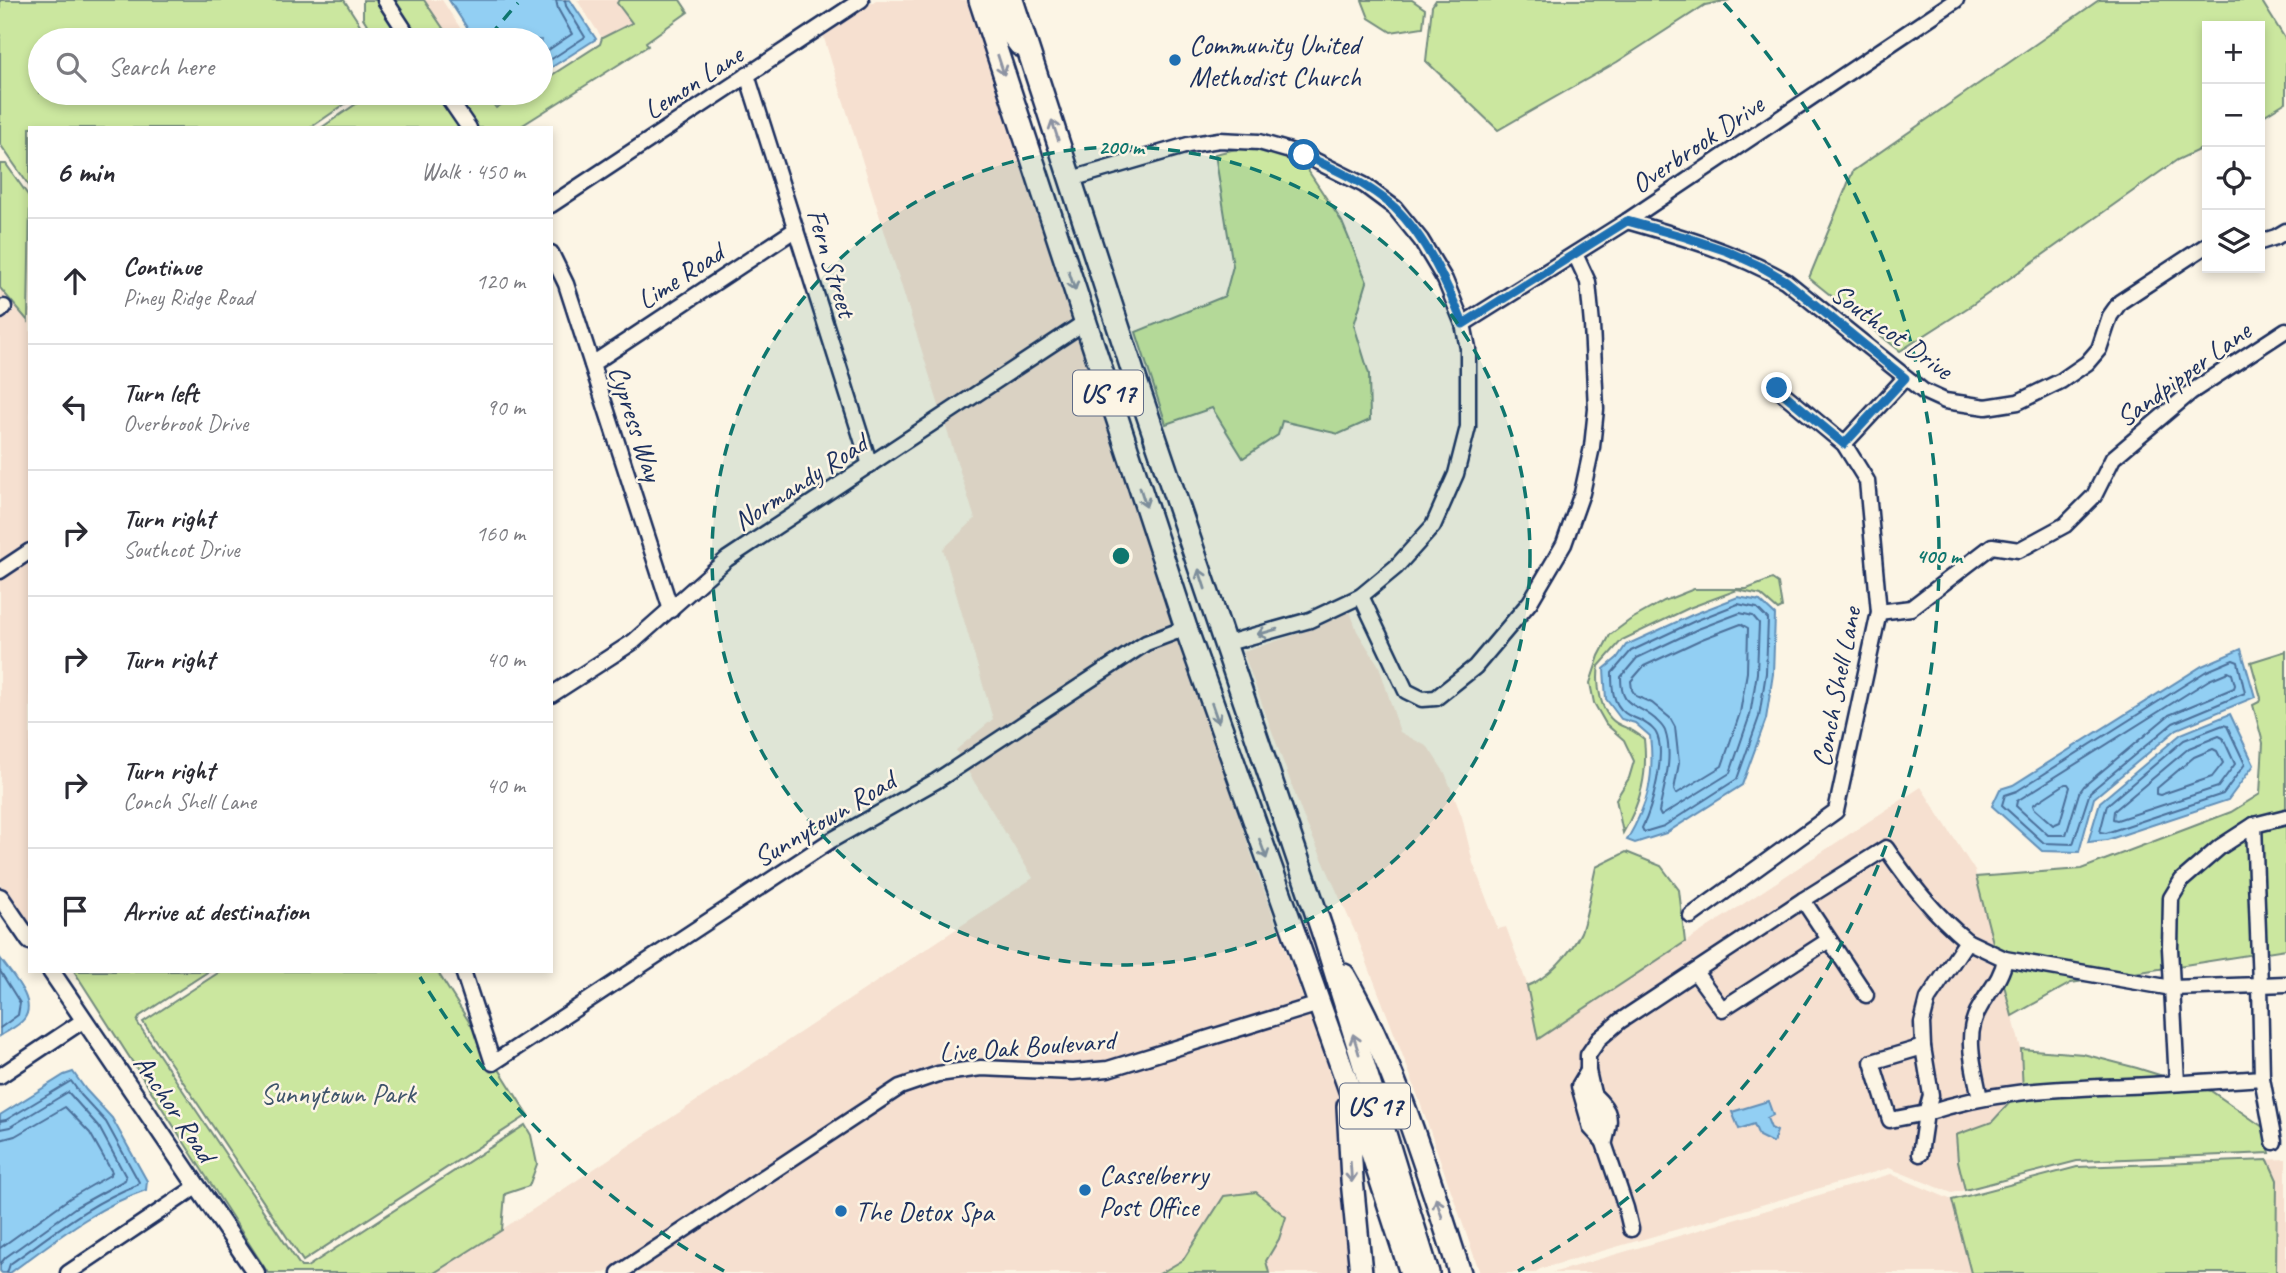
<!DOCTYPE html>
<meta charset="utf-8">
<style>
:root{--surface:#fff;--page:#f7f7f7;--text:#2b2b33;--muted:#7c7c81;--line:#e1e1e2}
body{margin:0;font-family:Caveat,sans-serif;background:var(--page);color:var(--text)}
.controls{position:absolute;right:21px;top:21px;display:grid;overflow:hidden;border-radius:0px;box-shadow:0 4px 10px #0003}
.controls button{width:63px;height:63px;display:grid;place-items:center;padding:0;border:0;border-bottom:2px solid var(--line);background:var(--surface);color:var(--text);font:35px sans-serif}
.stop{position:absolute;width:21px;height:21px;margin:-16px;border:5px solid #1f6fb2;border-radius:50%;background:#fff}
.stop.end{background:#1f6fb2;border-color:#fff;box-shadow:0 2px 7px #0008}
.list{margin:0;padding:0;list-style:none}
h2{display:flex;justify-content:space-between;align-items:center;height:91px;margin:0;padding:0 28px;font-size:30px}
h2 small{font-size:23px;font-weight:400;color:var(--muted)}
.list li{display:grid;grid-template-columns:46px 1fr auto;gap:21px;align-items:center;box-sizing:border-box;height:126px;padding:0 28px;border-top:2px solid var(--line)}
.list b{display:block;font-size:26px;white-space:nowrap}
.list p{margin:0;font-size:23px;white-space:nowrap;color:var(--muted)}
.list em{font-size:23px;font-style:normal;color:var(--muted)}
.icon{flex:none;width:38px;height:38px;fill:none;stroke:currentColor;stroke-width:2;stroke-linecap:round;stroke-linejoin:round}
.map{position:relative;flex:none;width:2286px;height:1273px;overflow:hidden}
.search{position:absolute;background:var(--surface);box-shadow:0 4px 10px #0003;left:28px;top:28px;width:525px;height:77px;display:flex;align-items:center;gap:18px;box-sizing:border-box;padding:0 24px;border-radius:38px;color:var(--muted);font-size:26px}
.panel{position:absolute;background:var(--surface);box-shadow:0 4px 10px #0003;left:28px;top:126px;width:525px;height:847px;border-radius:0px}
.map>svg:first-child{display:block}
</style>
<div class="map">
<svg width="2286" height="1273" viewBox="0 0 2286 1273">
<rect width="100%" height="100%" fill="#fcf5e5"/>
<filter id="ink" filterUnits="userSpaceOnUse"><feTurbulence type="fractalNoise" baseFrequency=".0143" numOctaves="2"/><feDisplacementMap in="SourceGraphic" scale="14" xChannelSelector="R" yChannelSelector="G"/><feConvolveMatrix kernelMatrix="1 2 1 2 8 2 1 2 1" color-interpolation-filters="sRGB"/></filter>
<g filter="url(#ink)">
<g fill="#f6e0d0">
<path d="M424,0H442L468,40H451Z"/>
<path d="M577,0H619L617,3L620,8L633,23L602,38Z"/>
<path d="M876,0H972L1077,318L940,409L823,35Z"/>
<path d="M0,288L30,321V540L0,560V320L14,310L5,297L0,301Z"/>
<path d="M1082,334L1175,623L1142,637L959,756L956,750L993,719L943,549L975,519L945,424Z"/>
<path d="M30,560V928L0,885V580Z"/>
<path d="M1350,611L1357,631L1379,666L1400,732L1428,747L1445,773L1462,817L1473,863L1498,929L1506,927L1527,984L1538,1039L1921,787L1975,871L2021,1049L2023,1092L2013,1099L1992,1122L1956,1135L1958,1161L1965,1190L1952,1193L1889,1168L1540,1269L1534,1273H1480L1411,1077L1356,934L1303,816L1243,652L1306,631Z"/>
<path d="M1180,638L1258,874L1304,1001L1106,1061L1072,1064L980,1060L936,1066L897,1079L605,1273H434L535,1208L1033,878L967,770L1150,650Z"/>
<path d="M1310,1016L1339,1089L1345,1180L1354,1273H1269L1266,1261L1279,1239L1224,1196L1183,1260L1161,1273H634L904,1094L940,1081L983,1076L1074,1079L1110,1076Z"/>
<path d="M2286,1159V1273H1552L1891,1174L1952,1200L2077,1167Z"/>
</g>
<g fill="#cbe79f" stroke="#738b7e" stroke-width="2">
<path d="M0,0H344L370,40H40V93H361L310,128H30V187L0,144Z"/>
<path d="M363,0H376L403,40H377L363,18Z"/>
<path d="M393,0H424L451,40H419Z"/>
<path d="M619,0H680L688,12L646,42L648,46L518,128H477L454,93H485L496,108C511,98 522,93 541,93V82L600,44L602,38L632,23L617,3Z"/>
<path d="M1362,0H1412L1425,9L1423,27L1391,32L1369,18Z"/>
<path d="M1436,0H1730L1705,5L1617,62L1498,130L1426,61L1432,6Z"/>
<path d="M2099,0H2261L2286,40V102L2260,118V26H2207V146L2177,160L1972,305L1900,351L1809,278L1853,171Z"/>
<path d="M372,93H437L460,128H321Z"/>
<path d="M1240,148L1259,149L1303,163L1342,222L1367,282L1354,325L1369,374L1370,420L1339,434L1282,421L1278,435L1243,458L1212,408L1166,424L1136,332L1225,296L1233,266L1215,154Z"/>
<path d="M0,164H6L30,198L28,321L0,288Z"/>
<path d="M1772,579L1778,583L1782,608L1778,610L1761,595L1737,590L1689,608L1622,640L1599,666C1596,685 1600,716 1620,725C1631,730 1635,731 1644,739C1648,774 1641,802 1623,833L1616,799L1629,778L1634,761L1624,740L1606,724L1594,703L1590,683L1599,656L1610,635L1630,620L1664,601L1694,589H1747Z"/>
<path d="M2286,651V949L2071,983L2012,1016L1976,877L2081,869L2231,812L2260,794L2263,743L2253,705L2259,702L2261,698L2251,662Z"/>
<path d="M1626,852L1661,866L1679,890L1685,942L1538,1039L1527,986C1547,979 1572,952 1581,932C1588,913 1591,887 1596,867Z"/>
<path d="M74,971H209L140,1016L137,1022L301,1267H307L525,1125L531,1135L537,1164L529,1186L505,1194L502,1230L434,1273H268Z"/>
<path d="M221,971H437L528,1115L303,1261L143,1022Z"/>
<path d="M2021,1049L2083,1054L2137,1068L2211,1091L2263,1127L2270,1153L2077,1161L1965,1190L1958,1161L1956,1135L1992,1122L2013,1099L2023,1092Z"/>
<path d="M2268,1160L2277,1180L2276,1273H1971L1952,1200L2077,1167Z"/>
<path d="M1256,1192L1286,1217L1279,1239L1266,1261L1269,1273H1161L1183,1260L1224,1196Z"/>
</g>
<g fill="#92cff3" stroke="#628fb7" stroke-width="2">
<path d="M449,0H570L596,39L541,74V40H475Z"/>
<path d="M1738,597L1760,601L1775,615L1773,674L1766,719L1742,785L1666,833L1635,843L1627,840C1648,804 1655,777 1650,736L1635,723L1621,719L1606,699L1604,669L1617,658L1626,645L1692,615Z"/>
<path d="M2241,649L2255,697L2177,729L2094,798L2079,852L2042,851L1992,806L2000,789L2013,785L2202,666Z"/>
<path d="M2230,714L2254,765L2228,800L2107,840L2088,842L2100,802L2181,734Z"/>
<path d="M0,958C10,973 38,1001 24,1019C19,1026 7,1031 0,1036Z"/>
<path d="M73,1072L86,1090L112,1118L147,1181L146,1190C95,1207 53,1242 10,1273H2L0,1271V1115L64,1075Z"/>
<path d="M1768,1101L1773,1115L1767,1118L1771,1128L1777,1131L1773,1143L1759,1136L1754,1124L1739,1129L1732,1112Z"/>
</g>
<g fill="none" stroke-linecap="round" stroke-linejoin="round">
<g stroke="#4b6f9a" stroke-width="2">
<path d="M541,55L572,34L558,9L556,0"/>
<path d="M541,66L585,37L566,6L565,0"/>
<path d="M1738,604L1757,608L1768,619L1766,673L1759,717L1737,779L1664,826L1644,832L1642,828C1652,809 1667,752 1656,733C1655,731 1650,726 1648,725C1638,717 1631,718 1625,713C1612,703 1612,687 1612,673L1631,651L1695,621Z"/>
<path d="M1740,613L1753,616L1759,623L1757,673L1750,715L1730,773L1661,816L1659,812C1664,786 1674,757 1665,731C1663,726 1659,723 1655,719C1634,701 1621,709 1621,677L1637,658L1698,629Z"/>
<path d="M1741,624L1748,628L1747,672L1740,713L1722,766L1676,794L1674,790L1679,763L1675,727L1670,718L1652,703L1636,696L1632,690L1631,681L1644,666L1702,639Z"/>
<path d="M2233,660L2238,662L2245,693L2173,723L2090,792L2073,844L2044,843L2002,805L2005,795L2017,791L2205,672Z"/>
<path d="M2228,672L2232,674L2235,685L2234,688L2169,715L2084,786L2079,793L2066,835H2048L2016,806L2017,801L2209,680Z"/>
<path d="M2223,725L2227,726L2245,764L2223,794L2106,833L2100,832L2107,805L2184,740Z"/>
<path d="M2219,736L2223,738L2235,764L2218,787L2117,820L2113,819L2114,811L2189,748Z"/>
<path d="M2213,749L2217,751L2223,763L2212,777L2160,795L2156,794V789L2194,757Z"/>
<path d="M2065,784H2068L2070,787L2060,822L2053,825L2034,808L2033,805Z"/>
<path d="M0,971L20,1003L18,1015L0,1028"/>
<path d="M0,1121L6,1120L71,1081L81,1095L106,1122L139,1182L137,1185C91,1202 50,1236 10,1264L7,1273"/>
<path d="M0,1129L10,1127L68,1092L99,1127L126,1177L125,1180L76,1207L6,1257L0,1264"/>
<path d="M0,1140L15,1136L65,1107L90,1133L112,1172L110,1175L70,1198L0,1248"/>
</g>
<g stroke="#1b2f5e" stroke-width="19">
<g id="minor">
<path d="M385,0L411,40"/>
<path d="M747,75L870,465"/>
<path d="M445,93L469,128"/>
<path d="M1071,179L1188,145L1219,140L1259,142L1304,155L1364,185L1395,208L1421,240L1445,280L1463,324L1468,348V427L1456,474L1433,526L1396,567L1361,596L1310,620L1224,644"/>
<path d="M551,205L861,0"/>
<path d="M1627,221C1683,237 1735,252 1786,281L1923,391L1945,401L1986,407L2018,402L2061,381L2087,363L2099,349L2110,316L2120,302L2207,245"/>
<path d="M2260,242L2276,237L2286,231"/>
<path d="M551,253L566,284L671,610"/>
<path d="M0,311L4,307"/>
<path d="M1463,324L1627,221L1956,0"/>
<path d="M592,364L796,229"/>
<path d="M1844,444L1905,378"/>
<path d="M0,571L30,551"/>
<path d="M1361,596L1406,691L1422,699L1436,698L1475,667L1530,602L1564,544L1582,493L1592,447L1596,409L1592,325L1588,282L1575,254"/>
<path d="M1879,612L1911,608L1992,546L2019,550L2065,525L2094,496L2113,458L2191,392L2286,330"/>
<path d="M551,695L633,642L727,559L1085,322"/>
<path d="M1691,916L1836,811L1879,612L1867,481L1844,444L1778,389"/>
<path d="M2005,959L2172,988L2260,985L2254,825"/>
<path d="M463,971L493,1063L830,841L936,781L1146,643L1186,628"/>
<path d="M1695,972L1722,1009L1829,940"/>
<path d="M1866,995L1803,900L1886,848C1911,884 1933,913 1967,941"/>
<path d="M1923,1047L1922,1023L1928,999L1967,941L2005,959C2002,978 1989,991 1980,1007C1963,1034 1974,1068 1980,1098"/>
<path d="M1923,1047L1931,1095L1926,1113L1890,1120L1872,1062Z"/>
<path d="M1588,1071L1579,1086L1591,1128L1603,1141"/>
<path d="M0,1076L84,1020"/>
<path d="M2262,1078L2274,1142"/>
<path d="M2177,1083L2170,948L2171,898L2182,880L2220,847L2254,825L2286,817"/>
<path d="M1594,1095C1612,1112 1611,1118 1605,1141"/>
<path d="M1920,1154L1926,1113C1995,1090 2055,1089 2128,1086C2173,1084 2218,1081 2262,1078L2260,985L2286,984"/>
<path d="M1631,1229L1626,1208L1604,1143L1588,1071V1055L1599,1039L1620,1021L1803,900"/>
<path d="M68,1273L196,1187"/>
<path d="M619,1273L900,1087L938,1074L981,1068L1073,1072L1108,1069L1319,1004"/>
</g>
</g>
<g stroke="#1b2f5e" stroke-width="21">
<g id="tertiary">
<path d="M0,897L30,941"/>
<path d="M51,971L256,1273"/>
</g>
</g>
<g stroke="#1b2f5e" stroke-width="26">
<g id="primary">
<path d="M980,0L1186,628L1369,1144L1411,1273"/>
<path d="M996,0L1003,23L1020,45"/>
<path d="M1012,0L1134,375L1325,939L1428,1273"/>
<path d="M1344,975C1397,1068 1427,1172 1460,1273"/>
<path d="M1348,1106L1352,1180L1361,1273"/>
</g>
</g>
<use href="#minor" stroke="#fcf5e5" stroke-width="14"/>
<use href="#tertiary" stroke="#fcf5e5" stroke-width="16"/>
<use href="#primary" stroke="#fcf5e5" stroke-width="21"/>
</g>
<defs><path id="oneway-shaft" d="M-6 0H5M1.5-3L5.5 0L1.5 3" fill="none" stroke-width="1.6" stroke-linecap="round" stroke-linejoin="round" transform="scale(1.75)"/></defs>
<g stroke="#8c92a2">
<use href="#oneway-shaft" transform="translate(1001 65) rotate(72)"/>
<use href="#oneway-shaft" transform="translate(1055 130) rotate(-108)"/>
<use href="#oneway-shaft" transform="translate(1072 281) rotate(72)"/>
<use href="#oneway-shaft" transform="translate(1143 497) rotate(72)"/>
<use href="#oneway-shaft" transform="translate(1202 579) rotate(-108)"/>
<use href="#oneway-shaft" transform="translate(1267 632) rotate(164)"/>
<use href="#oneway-shaft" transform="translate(1215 713) rotate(71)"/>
<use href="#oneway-shaft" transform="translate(1263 849) rotate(70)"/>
<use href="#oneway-shaft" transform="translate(1356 1044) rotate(-107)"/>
<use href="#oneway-shaft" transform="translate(1351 1172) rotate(86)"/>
<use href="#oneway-shaft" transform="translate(1439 1208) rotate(-108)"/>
</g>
</g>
<g fill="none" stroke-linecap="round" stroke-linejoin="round" filter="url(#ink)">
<path stroke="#1f6fb2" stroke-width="9" d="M1304,155C1335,169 1368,184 1394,207C1426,237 1447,284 1463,324L1627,221L1685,237L1727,251L1762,267L1786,281L1905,378L1844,444L1777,388"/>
</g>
<circle cx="1121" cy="556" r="409" fill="#0f766e" fill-opacity=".12"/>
<g fill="none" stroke="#0f766e" stroke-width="3.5" stroke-dasharray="12 9">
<circle cx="1121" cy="556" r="409"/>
<path d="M724 1271A818 818 0 0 1 420 977M490 36A818 818 0 0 1 518 3M1724 3A818 818 0 0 1 1518 1271"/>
</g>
<g fill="#1f6fb2" stroke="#fcf5e5" stroke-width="2.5">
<circle cx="1175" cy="60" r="7"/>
<circle cx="1085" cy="1190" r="7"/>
<circle cx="841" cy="1211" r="7"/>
</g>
<g text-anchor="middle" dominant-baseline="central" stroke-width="5" stroke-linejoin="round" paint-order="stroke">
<g fill="#fcf5e5" stroke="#5e6a86" stroke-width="2">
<rect x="1073" y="370.5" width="70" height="45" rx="5"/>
<rect x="1340" y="1083.5" width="70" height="45" rx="5"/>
</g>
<g font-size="26" font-weight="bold" fill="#1b2f5e">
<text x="1108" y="393">US 17</text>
<text x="1375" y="1106">US 17</text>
</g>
<g font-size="28" fill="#1b2f5e" stroke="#fcf5e5" text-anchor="start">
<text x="1189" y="44">Community United<tspan x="1189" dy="32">Methodist Church</tspan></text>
<text x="1099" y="1174">Casselberry<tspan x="1099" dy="32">Post Office</tspan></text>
<text x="855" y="1211">The Detox Spa</text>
</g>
<g font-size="28" fill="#1b2f5e" stroke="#fcf5e5">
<text transform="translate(693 82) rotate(-33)">Lemon Lane</text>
<text transform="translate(1697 144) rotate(-34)">Overbrook Drive</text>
<text transform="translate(832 263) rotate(73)">Fern Street</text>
<text transform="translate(680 276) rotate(-33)">Lime Road</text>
<text transform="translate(1892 331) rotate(36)">Southcot Drive</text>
<text transform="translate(2183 374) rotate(-36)">Sandpipper Lane</text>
<text transform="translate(636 423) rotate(72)">Cypress Way</text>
<text transform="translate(800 482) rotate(-33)">Normandy Road</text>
<text transform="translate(1836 687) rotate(-79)">Conch Shell Lane</text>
<text transform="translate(824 819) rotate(-31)">Sunnytown Road</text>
<text transform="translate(1027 1046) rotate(-4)">Live Oak Boulevard</text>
<text transform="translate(175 1108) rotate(56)">Anchor Road</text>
</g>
<g font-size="28" fill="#3e546b" stroke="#fcf5e5">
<text x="338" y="1093">Sunnytown Park</text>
</g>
</g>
<circle cx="1121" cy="556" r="10" fill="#0f766e" stroke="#fcf5e5" stroke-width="3.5"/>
<g font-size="21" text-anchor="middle" font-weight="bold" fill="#0f766e" stroke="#fcf5e5" stroke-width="5" stroke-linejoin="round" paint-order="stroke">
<text x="1121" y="154">200 m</text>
<text x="1939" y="563">400 m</text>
</g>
</svg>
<div class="controls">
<button>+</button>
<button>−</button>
<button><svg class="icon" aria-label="locate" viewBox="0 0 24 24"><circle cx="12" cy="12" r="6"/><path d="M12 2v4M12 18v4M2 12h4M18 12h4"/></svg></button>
<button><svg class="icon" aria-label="layers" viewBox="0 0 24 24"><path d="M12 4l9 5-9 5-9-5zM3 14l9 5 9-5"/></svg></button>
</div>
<div class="stop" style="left:1304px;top:155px"></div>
<div class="stop end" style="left:1777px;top:388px"></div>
<div class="search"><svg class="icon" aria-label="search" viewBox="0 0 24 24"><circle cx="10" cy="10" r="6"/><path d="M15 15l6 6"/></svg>Search here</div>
<section class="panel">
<h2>6 min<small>Walk · 450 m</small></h2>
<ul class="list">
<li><svg class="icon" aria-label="ahead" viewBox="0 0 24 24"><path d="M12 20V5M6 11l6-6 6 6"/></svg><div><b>Continue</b><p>Piney Ridge Road</p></div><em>120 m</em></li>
<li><svg class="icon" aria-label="left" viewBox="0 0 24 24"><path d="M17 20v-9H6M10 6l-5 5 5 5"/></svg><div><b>Turn left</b><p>Overbrook Drive</p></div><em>90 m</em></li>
<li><svg class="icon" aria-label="right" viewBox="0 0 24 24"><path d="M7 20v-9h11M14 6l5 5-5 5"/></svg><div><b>Turn right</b><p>Southcot Drive</p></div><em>160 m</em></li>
<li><svg class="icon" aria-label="right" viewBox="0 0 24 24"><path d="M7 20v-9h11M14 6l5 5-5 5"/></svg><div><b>Turn right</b></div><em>40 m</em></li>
<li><svg class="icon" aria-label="right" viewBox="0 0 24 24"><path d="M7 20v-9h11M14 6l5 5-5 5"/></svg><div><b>Turn right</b><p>Conch Shell Lane</p></div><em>40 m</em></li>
<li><svg class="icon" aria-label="arrive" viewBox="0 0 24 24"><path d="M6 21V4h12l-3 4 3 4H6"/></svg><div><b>Arrive at destination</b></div></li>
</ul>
</section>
</div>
